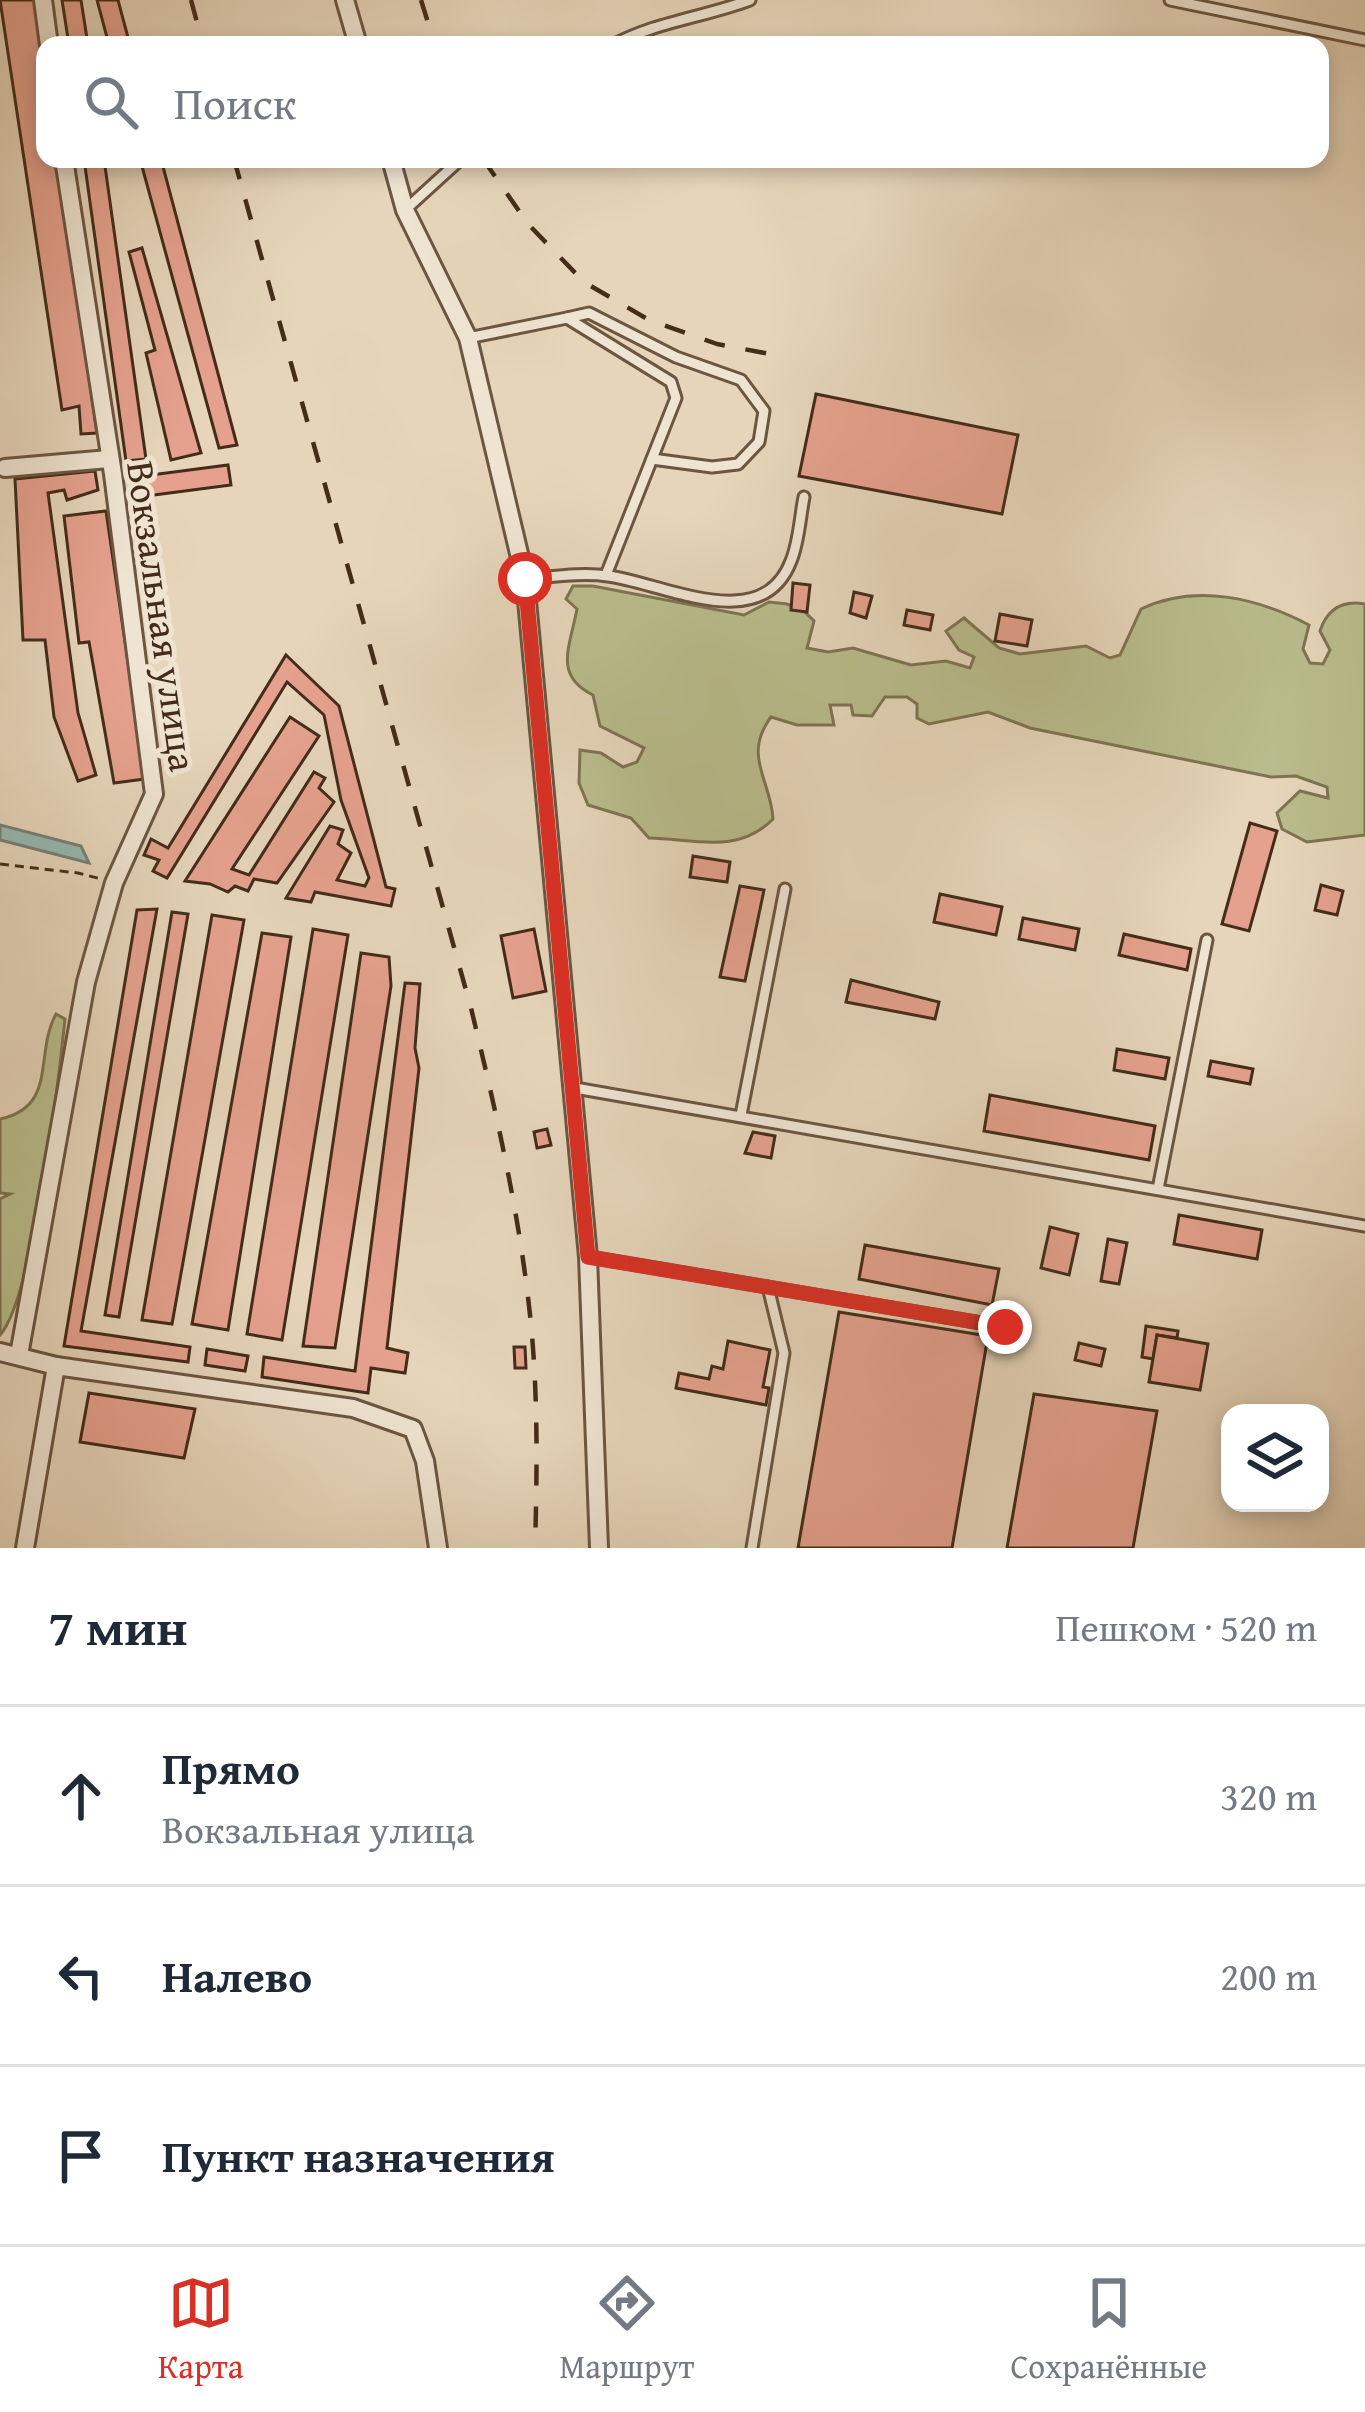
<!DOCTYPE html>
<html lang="ru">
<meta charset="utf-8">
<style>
:root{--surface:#fff;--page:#f6f6f7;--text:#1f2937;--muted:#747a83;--line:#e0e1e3;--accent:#d93025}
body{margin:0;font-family:"Gentium Book Plus",serif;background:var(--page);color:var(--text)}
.controls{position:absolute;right:36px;bottom:36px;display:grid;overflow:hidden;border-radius:24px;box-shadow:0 6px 18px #0003}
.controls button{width:108px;height:108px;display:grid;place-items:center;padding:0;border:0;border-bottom:3px solid var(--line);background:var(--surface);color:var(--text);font:60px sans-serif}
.stop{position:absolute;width:36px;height:36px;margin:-27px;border:9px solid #d93025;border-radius:50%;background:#fff}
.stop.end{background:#d93025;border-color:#fff;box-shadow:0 3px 12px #0008}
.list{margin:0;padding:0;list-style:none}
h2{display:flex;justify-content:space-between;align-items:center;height:156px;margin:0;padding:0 48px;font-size:51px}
h2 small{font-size:39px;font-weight:400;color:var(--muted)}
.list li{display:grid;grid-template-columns:78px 1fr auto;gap:36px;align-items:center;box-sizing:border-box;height:180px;padding:0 48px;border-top:3px solid var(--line)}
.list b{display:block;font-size:45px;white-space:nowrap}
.list p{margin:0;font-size:39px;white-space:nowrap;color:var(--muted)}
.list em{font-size:39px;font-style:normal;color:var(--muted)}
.icon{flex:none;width:66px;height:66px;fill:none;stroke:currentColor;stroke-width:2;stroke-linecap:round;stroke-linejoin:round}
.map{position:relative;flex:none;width:1365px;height:1548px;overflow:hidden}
.search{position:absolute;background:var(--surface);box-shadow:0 6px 18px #0003;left:36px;right:36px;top:36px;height:132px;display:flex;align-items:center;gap:30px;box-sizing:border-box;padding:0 42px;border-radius:24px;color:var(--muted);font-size:45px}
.sheet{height:696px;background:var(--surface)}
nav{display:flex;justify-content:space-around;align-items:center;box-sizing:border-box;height:168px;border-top:3px solid var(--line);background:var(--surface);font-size:33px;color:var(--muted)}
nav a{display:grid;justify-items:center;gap:6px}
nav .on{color:var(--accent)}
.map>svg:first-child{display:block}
</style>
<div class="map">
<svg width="1365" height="1548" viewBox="0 0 1365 1548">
<rect width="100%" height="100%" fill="#e6d5ba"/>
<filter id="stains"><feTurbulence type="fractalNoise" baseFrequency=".00167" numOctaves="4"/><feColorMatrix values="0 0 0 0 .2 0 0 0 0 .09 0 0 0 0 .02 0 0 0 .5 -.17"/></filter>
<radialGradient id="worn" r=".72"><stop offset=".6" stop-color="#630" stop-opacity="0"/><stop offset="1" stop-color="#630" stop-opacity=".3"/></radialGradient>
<g fill="#b9bc8c" stroke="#7e7452" stroke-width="3">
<path d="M573,586H593L744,615L769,602L787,604L804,611L814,621L807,648L828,652L853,648L911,665L946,661L970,668L974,657L959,650L946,631L964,618L999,648L1020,654L1086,646L1110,658L1120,655L1141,609C1196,583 1258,598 1309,625L1303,649L1310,663L1323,664L1330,650L1320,631C1327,610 1342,600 1365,604V835L1307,842L1282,829L1277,813L1300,791L1328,798L1327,787L1296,776L1271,777L1030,728L988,712L929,724L917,718V704L907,697H885L872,716L853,715L851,705H830L834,725H797L771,717C742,756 771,780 773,819C738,855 695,839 649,838L631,818L588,805L579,783L580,750L601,753L623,767L637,762L644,748L600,726L593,695C553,675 570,647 577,609L566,599Z"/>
<path d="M56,1014L65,1019C59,1078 33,1299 0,1335V1199L10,1194L0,1193V1119C58,1107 34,1054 56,1014Z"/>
</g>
<path fill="#96b8b3" stroke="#758075" stroke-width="3" d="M0,825L81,846L89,863L0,840Z"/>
<g fill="#e5a18e" stroke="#442c19" stroke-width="3">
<path d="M0,0H35L45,72V159H58L97,433L81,434L79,406L62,410Z"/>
<path d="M62,0H81L88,45H69Z"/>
<path d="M97,0H118L130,45H109Z"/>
<path d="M84,159H104L146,459L126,461Z"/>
<path d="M140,159H161L237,445L219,448Z"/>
<path d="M142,248L201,453L171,460L146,353L155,350L129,252Z"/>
<path d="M816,394L1018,435L1002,514L799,476Z"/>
<path d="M228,465L231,485L146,496L143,476Z"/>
<path d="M95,471L98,490L67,500L64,490L48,493L78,713L96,775L78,781L54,717L45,640H23L15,479Z"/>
<path d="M106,511L145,779L114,783L89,642L79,643L64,516Z"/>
<path d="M793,583L810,585L807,612L791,610Z"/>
<path d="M854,592L872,596L866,618L850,613Z"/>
<path d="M907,610L933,615L930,630L904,625Z"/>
<path d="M1000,614L1032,620L1027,646L995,641Z"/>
<path d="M286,655L339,706L386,887L395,889L391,906L315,892L311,902L286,898L330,826L343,830L338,844L351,853L337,880L365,886L369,878L341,800L324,715L287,682L167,878L153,871L159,860L144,855L151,839L168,848Z"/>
<path d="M290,717L319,736L232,869L249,875L314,772L325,778L319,788L334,802L277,883L254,879L248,891L235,886L228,892L210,884L185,881Z"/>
<path d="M1250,823L1277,831L1249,931L1222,924Z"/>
<path d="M693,856L730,862L727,882L690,877Z"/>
<path d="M1321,885L1343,891L1337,915L1315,910Z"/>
<path d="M740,886L764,890L745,981L720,977Z"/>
<path d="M940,894L1002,907L996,935L934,922Z"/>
<path d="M157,909L81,1331L190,1347L188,1362L64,1346L137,910Z"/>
<path d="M172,912L188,914L119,1317L105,1315Z"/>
<path d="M212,915L244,920L172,1324L142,1320Z"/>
<path d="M1023,918L1079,929L1075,950L1019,939Z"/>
<path d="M313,929L348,935L282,1340L247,1334Z"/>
<path d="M534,929L546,991L513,998L501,936Z"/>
<path d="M262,933L291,937L228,1330L192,1324Z"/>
<path d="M1124,934L1191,949L1187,970L1119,955Z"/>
<path d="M361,953L389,957L391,986L335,1348L303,1346Z"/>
<path d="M851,980L939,1002L935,1019L846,1002Z"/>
<path d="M405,983L420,984L415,1048L419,1068L387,1348L408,1353L405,1373L371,1368L368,1393L262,1377L264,1357L355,1371Z"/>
<path d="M1117,1049L1169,1058L1165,1079L1114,1070Z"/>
<path d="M1211,1061L1253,1069L1250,1084L1208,1076Z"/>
<path d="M990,1095L1155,1126L1149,1160L984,1131Z"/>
<path d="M547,1129L551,1145L537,1148L534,1132Z"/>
<path d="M753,1132L775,1136L771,1158L745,1153Z"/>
<path d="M1179,1215L1262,1230L1257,1259L1174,1244Z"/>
<path d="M1050,1227L1078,1234L1069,1275L1041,1268Z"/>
<path d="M1108,1239L1127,1243L1119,1284L1101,1281Z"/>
<path d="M865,1245L999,1269L992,1305L859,1279Z"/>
<path d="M839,1312L988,1336L952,1548H798Z"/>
<path d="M1146,1326L1178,1331L1177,1338L1157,1335L1153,1359L1142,1357Z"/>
<path d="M1157,1335L1208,1344L1200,1390L1149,1382Z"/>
<path d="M728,1341L770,1350L763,1387L769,1388L766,1405L676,1388L679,1373L709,1379L712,1366L723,1369Z"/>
<path d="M1079,1343L1105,1349L1101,1366L1075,1360Z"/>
<path d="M514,1347H525L526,1368H515Z"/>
<path d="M207,1349L248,1356L245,1371L205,1365Z"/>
<path d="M89,1393L195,1409L184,1458L80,1442Z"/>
<path d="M1034,1394L1157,1411L1133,1548H1007Z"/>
</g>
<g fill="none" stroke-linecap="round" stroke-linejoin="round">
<g stroke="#6c5641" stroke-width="15">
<g id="lane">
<path d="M1170,0L1365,40"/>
<path d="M613,45C655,22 705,17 750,0"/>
<path d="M405,210L461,159"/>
<path d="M567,318L589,313L676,357L741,380L764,411L759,442L738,464L712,467L652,459"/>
<path d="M468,338L567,318L671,382L676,398L606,575"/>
<path d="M525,579C551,577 582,572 608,576C663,583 762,637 791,561C799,542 800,517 804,497"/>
<path d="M575,1088L1365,1226"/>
<path d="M741,1115L785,889"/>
<path d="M1158,1189L1207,940"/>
<path d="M590,1257L1005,1327"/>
<path d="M752,1548L784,1353L768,1287"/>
</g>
</g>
<g stroke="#6c5641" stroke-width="22">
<g id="street">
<path d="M43,0L49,45"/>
<path d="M345,0L358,45"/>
<path d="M391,159L405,210L468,338L525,579L588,1257L599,1548"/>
<path d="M5,468L109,459"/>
<path d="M0,1352L56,1366L353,1408L413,1429L425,1461L438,1548"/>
<path d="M19,1355L86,982L114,883L154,794L113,474L64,159"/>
<path d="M25,1548L56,1366"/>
</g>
</g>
<path stroke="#442c19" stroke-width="3" stroke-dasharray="9 6" stroke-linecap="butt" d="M0,864L78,873L101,879"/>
<use href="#lane" stroke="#efe4d2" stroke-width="9"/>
<use href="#street" stroke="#efe4d2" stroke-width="16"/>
<g stroke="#442c19" stroke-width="4.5" stroke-dasharray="21 21" stroke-linecap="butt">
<path d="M191,0L203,45"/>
<path d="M421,0L435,45"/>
<path d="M234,159L471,1008C497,1116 522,1224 532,1335C538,1406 537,1477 535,1548"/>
<path d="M483,159L528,224L584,282L649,320L717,344L786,357"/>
</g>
</g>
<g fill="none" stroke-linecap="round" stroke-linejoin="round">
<path stroke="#d93025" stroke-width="15" d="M525,579L588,1257L1005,1327"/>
</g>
<g text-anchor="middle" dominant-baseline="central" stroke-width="10" stroke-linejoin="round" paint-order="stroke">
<g font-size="39" fill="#442c19" stroke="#efe4d2">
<text transform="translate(163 616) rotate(82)">Вокзальная улица</text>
</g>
</g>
<rect width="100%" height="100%" filter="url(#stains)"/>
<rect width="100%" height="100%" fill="url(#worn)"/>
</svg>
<div class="controls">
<button><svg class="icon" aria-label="layers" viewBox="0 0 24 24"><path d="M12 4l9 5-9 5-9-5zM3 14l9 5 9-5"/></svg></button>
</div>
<div class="stop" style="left:525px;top:579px"></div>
<div class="stop end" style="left:1005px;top:1327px"></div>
<div class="search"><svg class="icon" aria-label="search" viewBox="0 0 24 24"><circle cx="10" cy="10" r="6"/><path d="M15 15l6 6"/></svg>Поиск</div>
</div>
<section class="sheet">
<h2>7 мин<small>Пешком · 520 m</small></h2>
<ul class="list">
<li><svg class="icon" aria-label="ahead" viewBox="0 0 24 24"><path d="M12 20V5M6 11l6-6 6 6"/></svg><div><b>Прямо</b><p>Вокзальная улица</p></div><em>320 m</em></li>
<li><svg class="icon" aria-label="left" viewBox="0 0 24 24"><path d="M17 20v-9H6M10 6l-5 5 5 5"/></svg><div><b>Налево</b></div><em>200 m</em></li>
<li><svg class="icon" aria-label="arrive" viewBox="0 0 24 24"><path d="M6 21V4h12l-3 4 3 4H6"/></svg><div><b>Пункт назначения</b></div></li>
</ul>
</section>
<nav>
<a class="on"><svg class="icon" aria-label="map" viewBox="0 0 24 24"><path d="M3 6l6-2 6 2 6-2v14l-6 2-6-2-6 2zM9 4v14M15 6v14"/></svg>Карта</a>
<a><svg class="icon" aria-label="directions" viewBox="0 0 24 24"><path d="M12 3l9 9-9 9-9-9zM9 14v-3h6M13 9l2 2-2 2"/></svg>Маршрут</a>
<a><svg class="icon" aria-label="saved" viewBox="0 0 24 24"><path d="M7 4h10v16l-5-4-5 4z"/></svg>Сохранённые</a>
</nav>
